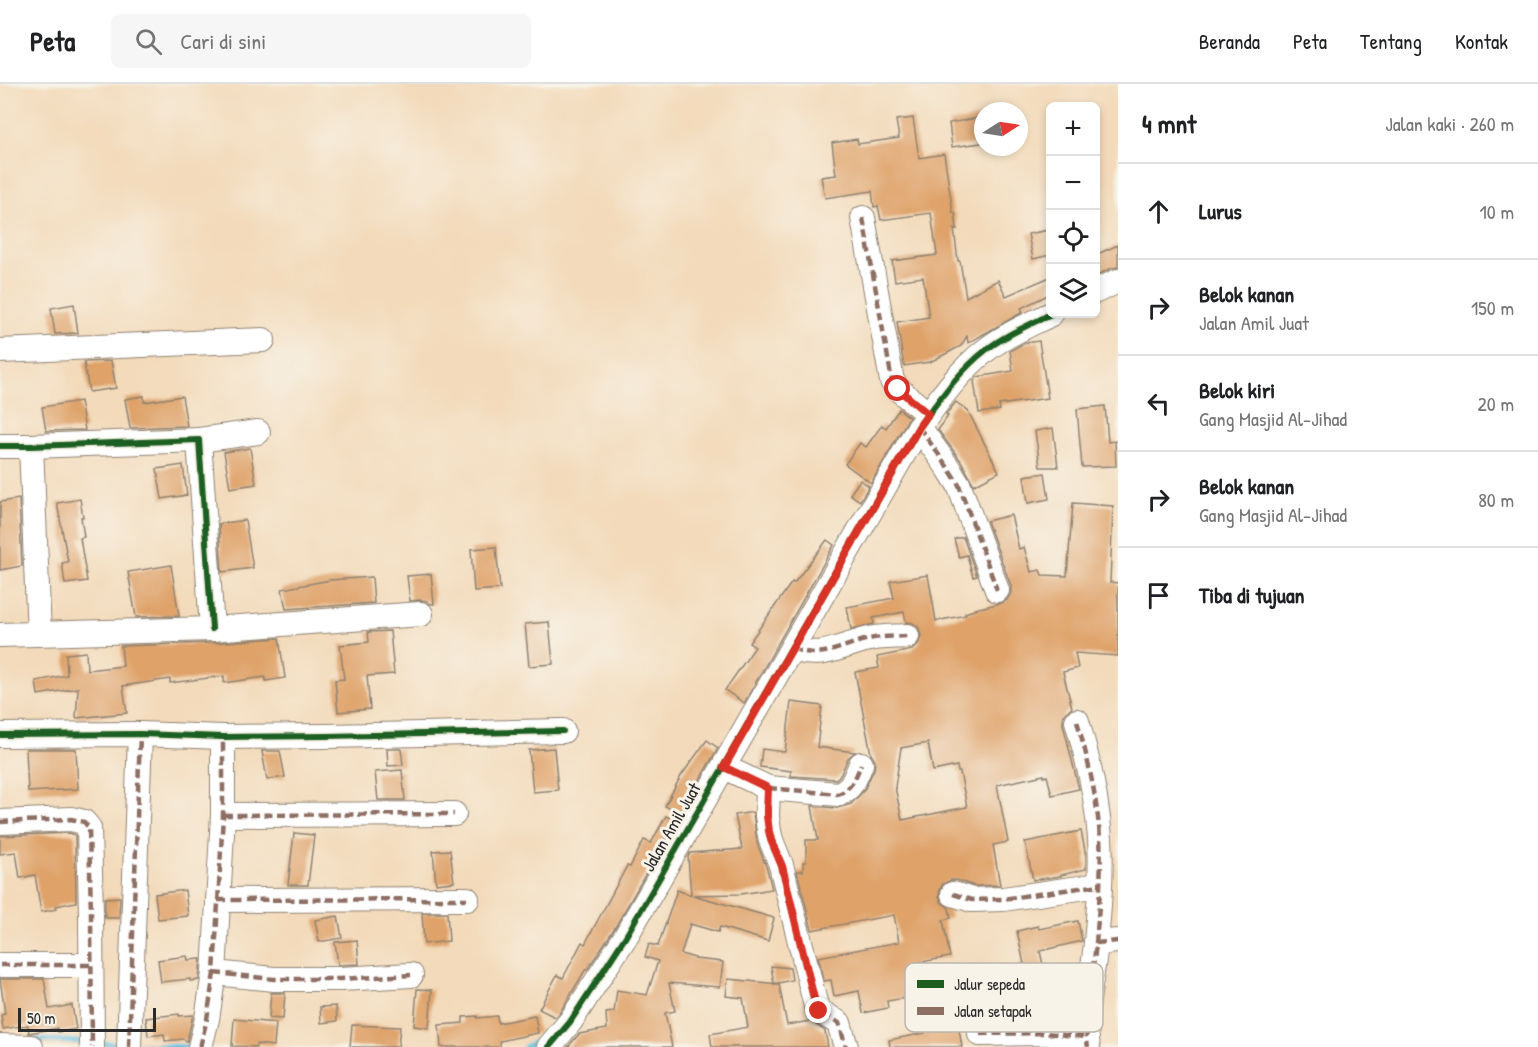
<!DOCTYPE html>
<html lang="id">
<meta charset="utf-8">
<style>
:root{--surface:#fff;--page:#f6f6f6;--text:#202124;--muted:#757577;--line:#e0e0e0}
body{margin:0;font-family:"Patrick Hand",sans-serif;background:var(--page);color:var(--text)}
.controls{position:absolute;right:18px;top:18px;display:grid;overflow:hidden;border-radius:9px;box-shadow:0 3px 9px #0003}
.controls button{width:54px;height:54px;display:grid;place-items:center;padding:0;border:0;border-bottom:2px solid var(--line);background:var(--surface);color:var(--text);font:30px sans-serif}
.compass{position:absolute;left:974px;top:18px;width:54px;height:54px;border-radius:50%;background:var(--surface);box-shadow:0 3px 9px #0003;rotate:78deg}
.scale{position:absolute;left:18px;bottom:15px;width:138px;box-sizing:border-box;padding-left:6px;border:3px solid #2b2b2b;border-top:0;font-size:16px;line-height:21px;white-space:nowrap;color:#2b2b2b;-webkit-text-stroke:4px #f7f3e8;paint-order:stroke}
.stop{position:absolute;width:18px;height:18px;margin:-14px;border:4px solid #d93025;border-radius:50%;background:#fff}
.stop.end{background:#d93025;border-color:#fff;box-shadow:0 2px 6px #0008}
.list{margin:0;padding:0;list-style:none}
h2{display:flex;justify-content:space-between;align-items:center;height:78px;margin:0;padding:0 24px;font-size:26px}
h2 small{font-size:20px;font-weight:400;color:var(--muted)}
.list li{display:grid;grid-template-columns:39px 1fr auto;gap:18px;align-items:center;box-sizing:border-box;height:96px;padding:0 24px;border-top:2px solid var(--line)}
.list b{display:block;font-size:22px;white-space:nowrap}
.list p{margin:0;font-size:20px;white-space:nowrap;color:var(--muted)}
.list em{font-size:20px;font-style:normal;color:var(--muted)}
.icon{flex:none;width:33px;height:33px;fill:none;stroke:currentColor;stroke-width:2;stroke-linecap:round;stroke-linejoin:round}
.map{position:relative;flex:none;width:1118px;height:963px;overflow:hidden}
header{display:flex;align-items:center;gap:36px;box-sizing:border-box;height:84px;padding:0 30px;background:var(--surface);border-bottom:2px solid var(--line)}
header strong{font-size:28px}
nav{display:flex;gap:33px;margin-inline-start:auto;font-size:21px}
.search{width:420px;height:54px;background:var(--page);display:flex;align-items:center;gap:15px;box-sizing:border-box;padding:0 21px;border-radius:9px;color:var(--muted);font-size:22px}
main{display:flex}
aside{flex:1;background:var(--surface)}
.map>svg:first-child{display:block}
</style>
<header>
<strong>Peta</strong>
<div class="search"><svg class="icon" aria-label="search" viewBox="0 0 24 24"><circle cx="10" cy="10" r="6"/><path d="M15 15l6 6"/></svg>Cari di sini</div>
<nav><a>Beranda</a><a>Peta</a><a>Tentang</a><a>Kontak</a></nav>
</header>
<main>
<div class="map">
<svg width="1118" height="963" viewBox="0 0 1118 963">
<rect width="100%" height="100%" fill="#f7f3e8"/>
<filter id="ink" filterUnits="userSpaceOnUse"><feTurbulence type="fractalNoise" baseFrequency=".0167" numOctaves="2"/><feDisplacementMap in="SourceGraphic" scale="12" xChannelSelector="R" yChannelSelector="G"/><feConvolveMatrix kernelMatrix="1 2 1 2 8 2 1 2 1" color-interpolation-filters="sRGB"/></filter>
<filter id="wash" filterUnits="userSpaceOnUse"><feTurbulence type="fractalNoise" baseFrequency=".008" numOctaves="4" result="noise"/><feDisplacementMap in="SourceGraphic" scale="24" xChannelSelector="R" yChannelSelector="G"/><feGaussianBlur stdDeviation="1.35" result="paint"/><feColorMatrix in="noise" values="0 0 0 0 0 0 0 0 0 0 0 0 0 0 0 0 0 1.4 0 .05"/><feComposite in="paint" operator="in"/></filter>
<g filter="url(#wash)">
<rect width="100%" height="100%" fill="#f3daba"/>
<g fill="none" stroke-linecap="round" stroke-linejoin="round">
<g stroke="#65c2e3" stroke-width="5">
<path d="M35,956L85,958"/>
<path d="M98,959L124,960"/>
<path d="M136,961L186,963"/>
<path d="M525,963L545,953"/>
</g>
</g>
<g id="blocks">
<g fill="#dfa36a" fill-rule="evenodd">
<path d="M913,34L919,74L944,70L953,129H955L957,145H954L958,177H960L966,213L998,196L1006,212L1050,193V210L1021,224L1023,228L968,259L967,252L961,262L930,278L904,282L897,238L929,233L923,193L895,197L892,177L937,171L931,129L881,136L878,122L874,123L872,107L825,114L821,93L836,91L832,59L857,55L858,60L899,54L896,36Z"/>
<path d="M977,34L981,59L952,63L949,39Z"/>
<path d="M1049,146L1050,154V171L1033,175L1028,150Z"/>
<path d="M1118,161V183L1112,184L1095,192V171Z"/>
<path d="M74,220L78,249L55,250L51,224Z"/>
<path d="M1039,257L1048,314L999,321L1000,326L979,329L974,297L977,293L1013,287L1010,267L1024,259Z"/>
<path d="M111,277L116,304L89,308L84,278Z"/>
<path d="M144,312V318L182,312L187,342L130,344L125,315Z"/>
<path d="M80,317L85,346L46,347L42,323Z"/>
<path d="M956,318L968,327L999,388L974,401L961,377L938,346L948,332L946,330Z"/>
<path d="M1105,322L1108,358L1115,357L1116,382L1082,383L1077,325Z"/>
<path d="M899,325L909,333L871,399L845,380L860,359L866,363L882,341L886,344Z"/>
<path d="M1053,344L1058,383H1040L1035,347Z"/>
<path d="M250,364L256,400L230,404L224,368Z"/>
<path d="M183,381L187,411L162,415L157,385Z"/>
<path d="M1045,389L1049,415L1028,419L1024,392Z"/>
<path d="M860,396L869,402L860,417L850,410Z"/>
<path d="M19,415L22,482L0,486V418Z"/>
<path d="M80,415L83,433H81L84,453L80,454L87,497L65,500L62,479L68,478L57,419Z"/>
<path d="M1073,419L1113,422L1110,498L1118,499V572L1075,569L1078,584L1063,588L1072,624L1066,628L1063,633V640L1079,705L1052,711L1047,692L1044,693V691L997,701L1008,758L993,761L1000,801L974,802L957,796H951L943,800L940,805L939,812L942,819L949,824L951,834L943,836L950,873L915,879L921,909L951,903L954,920L995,913L997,926L957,934L962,963H890L889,956L925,949L918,912L887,917L888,924L863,929L859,907L834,912L831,896L824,897L818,873L899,858L894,831L812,846L797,787H803V778H806V756H818L812,722L837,724L851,720L864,706L874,685L875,677L871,670L855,588L879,584L877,573L912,566L919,559L921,552L919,544L913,539L906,538L904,528L873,534L874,540L851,545L847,523L894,514L890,497L928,491L936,537L966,531L965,529L974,526V525L1002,519L1007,516L1011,509V502L987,437L1011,431L1019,465L1024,463L1031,488L1040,486L1042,491L1067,492ZM928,659L933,687L957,682L958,688H960L967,723L902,736L895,703L901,664Z"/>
<path d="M245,436L253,484L222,488L219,440Z"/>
<path d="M963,453L977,492L973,493L967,471L959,473L954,455Z"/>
<path d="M827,456L834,461L744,619L725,606L755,563L749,559L792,498L794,499Z"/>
<path d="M496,463L500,505L474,507L471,465Z"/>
<path d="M171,481L179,532L136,533L128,488Z"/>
<path d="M431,490L434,520H431L427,517L421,516L410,517L407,492Z"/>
<path d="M372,493L374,519L286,525L282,505L330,496Z"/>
<path d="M549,538L553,580L529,582L525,540Z"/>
<path d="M390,547L394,590L367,592L370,625L338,628L335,596L344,595L340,561L369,558L368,548Z"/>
<path d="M279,554L285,594L266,597L265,593L224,599V592L170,599V595L123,602L127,629L76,634L78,604L38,611L36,597L67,591L66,570L86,568L87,586L123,582L121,562L212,559Z"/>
<path d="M791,618L822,622L817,663L855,668L848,674L841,690L836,695L791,692V687L760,683L762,665L785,668Z"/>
<path d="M707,656L718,664L680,730L665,722L681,692Z"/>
<path d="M554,664L558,706L533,708L529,666Z"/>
<path d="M26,665H76L78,705L28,708Z"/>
<path d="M387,665H401L403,681L388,682Z"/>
<path d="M262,667H280L285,693L267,696Z"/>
<path d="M402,686L405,716H378L375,688Z"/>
<path d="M753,728L757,759L767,785L772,805L741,810L693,811L774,834L768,857L720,843L718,848L690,840L681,870L695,874V875L723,878L720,903L669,899L675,927L665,929L672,963H568L579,950L607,945L606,929L614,928L617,906L647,911L658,877L645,873L649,860L658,862L677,806L691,811L688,773L690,769L742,765L735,731Z"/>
<path d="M666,732L676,737L614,845L587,886L586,885L559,930L555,933L539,925L557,891L563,894L582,858L585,860L627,782L630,783L644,756L651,759Z"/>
<path d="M1081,747L1086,772V785L1061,791V792L1033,796L1025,758Z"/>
<path d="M70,749L75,751L76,818L56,822L57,825L41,828L35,791L20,794L16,768L0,770V752Z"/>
<path d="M294,749L314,751L308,801H288Z"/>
<path d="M450,766L454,798L436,800L433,767Z"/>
<path d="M185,806L188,832L158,835L155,810Z"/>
<path d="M120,813L119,834H105V814Z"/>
<path d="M422,829H447L449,857L424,860Z"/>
<path d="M338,832L342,854L319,858L315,836Z"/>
<path d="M1078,837L1082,857L1040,867L1049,910L1025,916L1017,881L1024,880L1017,847L1038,842L1039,845Z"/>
<path d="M357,856L359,880L338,881L335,858Z"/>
<path d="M187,872L188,876L201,875L199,896L190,897V895L161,898L158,876Z"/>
<path d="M771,882L790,884L792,896L774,900Z"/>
<path d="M0,895H44L49,925L72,921L76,945L58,948L57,944L29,949L28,941L3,945L1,931L5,930Z"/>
<path d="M728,895L779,900L787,941L810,937L825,947L828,963H712L710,950L748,943L743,914L726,912Z"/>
<path d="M417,905L432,906L429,944L414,942Z"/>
<path d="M271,909H285L283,935L269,934Z"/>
<path d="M336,922L337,937L321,939L320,923Z"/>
<path d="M179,930V932L193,931L187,957H185L184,955L165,957L164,950L148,952L146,934Z"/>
<path d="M477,932V934L497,932L498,939L535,932L538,949L500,957V963H441L439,941L463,939V933Z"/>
<path d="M234,935L276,939L274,962L257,960L256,963L232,962Z"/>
<path d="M352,941L400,943L398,963H350Z"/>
</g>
</g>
</g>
<g filter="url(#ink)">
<use href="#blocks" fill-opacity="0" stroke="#8f8272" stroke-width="1.5"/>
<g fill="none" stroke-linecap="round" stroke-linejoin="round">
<g stroke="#8f8272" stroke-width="26">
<g id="minor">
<path d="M863,134L892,297L898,305L928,330"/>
<path d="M1096,207L1118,197"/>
<path d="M0,267L263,256"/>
<path d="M919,343L949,385L959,401L997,506"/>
<path d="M199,356L258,348"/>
<path d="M0,362H31L199,356L212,545"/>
<path d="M31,362L39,550"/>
<path d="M0,551L212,545L421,530"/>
<path d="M792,564C820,576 838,563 865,556C879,552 893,553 907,552"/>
<path d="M1077,637C1088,675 1097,714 1100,754C1102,788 1099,824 1096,859C1093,893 1082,929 1088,963"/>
<path d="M0,651L140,650L223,653L327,652L563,647"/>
<path d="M724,683L768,704L767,732L769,747L771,756L781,781L816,922L821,928L839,939L846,963"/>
<path d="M768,704L838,710C852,705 856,693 861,680"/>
<path d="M223,731L454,730"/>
<path d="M0,738L71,735L84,738L89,744L91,831L92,963"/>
<path d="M953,810L972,816L1003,815L1100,801"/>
<path d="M218,816L467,815"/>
<path d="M1096,859L1118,857"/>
<path d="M0,881H90"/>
<path d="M214,889L274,895H341L411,891"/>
<path d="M980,950L1046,949L1086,953"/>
<path d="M0,962L31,963"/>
<path d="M129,963L140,650"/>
<path d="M200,963L207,935L214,889L223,731V653"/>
<path d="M549,963L570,938L626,852L919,343C939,316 959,287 986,266C1005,251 1029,241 1051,230"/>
</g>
</g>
<use href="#minor" stroke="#fff" stroke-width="24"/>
<g stroke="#8d6e63" stroke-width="4.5" stroke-dasharray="9 4.5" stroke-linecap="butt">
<path d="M863,134L892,297L898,305L928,330"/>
<path d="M919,343L949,385L959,401L997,506"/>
<path d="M792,564C820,576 838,563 865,556C879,552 893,553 907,552"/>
<path d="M1077,637C1088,675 1097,714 1100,754C1102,788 1099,824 1096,859C1093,893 1082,929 1088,963"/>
<path d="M724,683L768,704L767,732L769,747L771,756L781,781L816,922L821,928L839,939L846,963"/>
<path d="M768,704L838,710C852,705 856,693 861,680"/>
<path d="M223,731L454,730"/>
<path d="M0,738L71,735L84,738L89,744L91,831L92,963"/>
<path d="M953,810L972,816L1003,815L1100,801"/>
<path d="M218,816L467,815"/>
<path d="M1096,859L1118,857"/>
<path d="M0,881H90"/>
<path d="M214,889L274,895H341L411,891"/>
<path d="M980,950L1046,949L1086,953"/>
<path d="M129,963L140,650"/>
<path d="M200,963L207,935L214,889L223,731V653"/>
</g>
<g stroke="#f7f3e8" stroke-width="10">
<g id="cycleway">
<path d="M0,362H31L199,356L212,545"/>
<path d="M0,651L140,650L223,653L327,652L563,647"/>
<path d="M549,963L570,938L626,852L919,343C939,316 959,287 986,266C1005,251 1029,241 1051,230"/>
</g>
</g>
<use href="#cycleway" stroke="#1b5e20" stroke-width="6"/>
</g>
</g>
<g fill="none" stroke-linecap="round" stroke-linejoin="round" filter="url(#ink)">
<path stroke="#d93025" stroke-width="8" d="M819,927L815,919L782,782L771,756L769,747L767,732L768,704L724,683L919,343L928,330L898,305"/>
</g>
<g text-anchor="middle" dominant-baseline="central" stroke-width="6" stroke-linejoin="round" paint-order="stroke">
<g font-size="18" fill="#2b2b2b" stroke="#f7f3e8">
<text transform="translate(671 743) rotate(-60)">Jalan Amil Juat</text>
</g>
</g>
<rect x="905" y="879" width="198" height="69" rx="9" fill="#f7f3e8" stroke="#bab7af" stroke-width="1.5"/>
<rect x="917" y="896" width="27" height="8" fill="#1b5e20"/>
<rect x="917" y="923" width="27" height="8" fill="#8d6e63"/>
<g font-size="16" fill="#2b2b2b">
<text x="954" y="906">Jalur sepeda</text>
<text x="954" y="933">Jalan setapak</text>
</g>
</svg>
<div class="controls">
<button>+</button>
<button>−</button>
<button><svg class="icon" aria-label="locate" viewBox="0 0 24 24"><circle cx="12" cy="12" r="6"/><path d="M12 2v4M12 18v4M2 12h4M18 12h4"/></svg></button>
<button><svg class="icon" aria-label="layers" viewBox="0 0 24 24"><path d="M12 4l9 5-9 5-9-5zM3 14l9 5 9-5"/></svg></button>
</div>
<svg class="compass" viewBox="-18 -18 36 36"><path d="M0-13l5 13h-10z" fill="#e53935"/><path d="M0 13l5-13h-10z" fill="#757577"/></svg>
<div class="scale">50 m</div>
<div class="stop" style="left:898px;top:305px"></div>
<div class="stop end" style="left:819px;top:927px"></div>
</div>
<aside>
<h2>4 mnt<small>Jalan kaki · 260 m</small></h2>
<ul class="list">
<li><svg class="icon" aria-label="ahead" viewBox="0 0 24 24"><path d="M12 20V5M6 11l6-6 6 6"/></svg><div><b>Lurus</b></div><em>10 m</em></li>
<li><svg class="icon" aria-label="right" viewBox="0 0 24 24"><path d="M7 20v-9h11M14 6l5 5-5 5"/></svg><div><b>Belok kanan</b><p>Jalan Amil Juat</p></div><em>150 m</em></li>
<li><svg class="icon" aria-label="left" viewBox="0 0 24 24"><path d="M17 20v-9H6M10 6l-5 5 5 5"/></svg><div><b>Belok kiri</b><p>Gang Masjid Al-Jihad</p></div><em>20 m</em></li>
<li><svg class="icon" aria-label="right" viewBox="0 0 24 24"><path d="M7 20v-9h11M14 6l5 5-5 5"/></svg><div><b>Belok kanan</b><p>Gang Masjid Al-Jihad</p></div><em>80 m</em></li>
<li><svg class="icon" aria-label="arrive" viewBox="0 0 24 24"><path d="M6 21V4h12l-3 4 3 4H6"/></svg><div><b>Tiba di tujuan</b></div></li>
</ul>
</aside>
</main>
